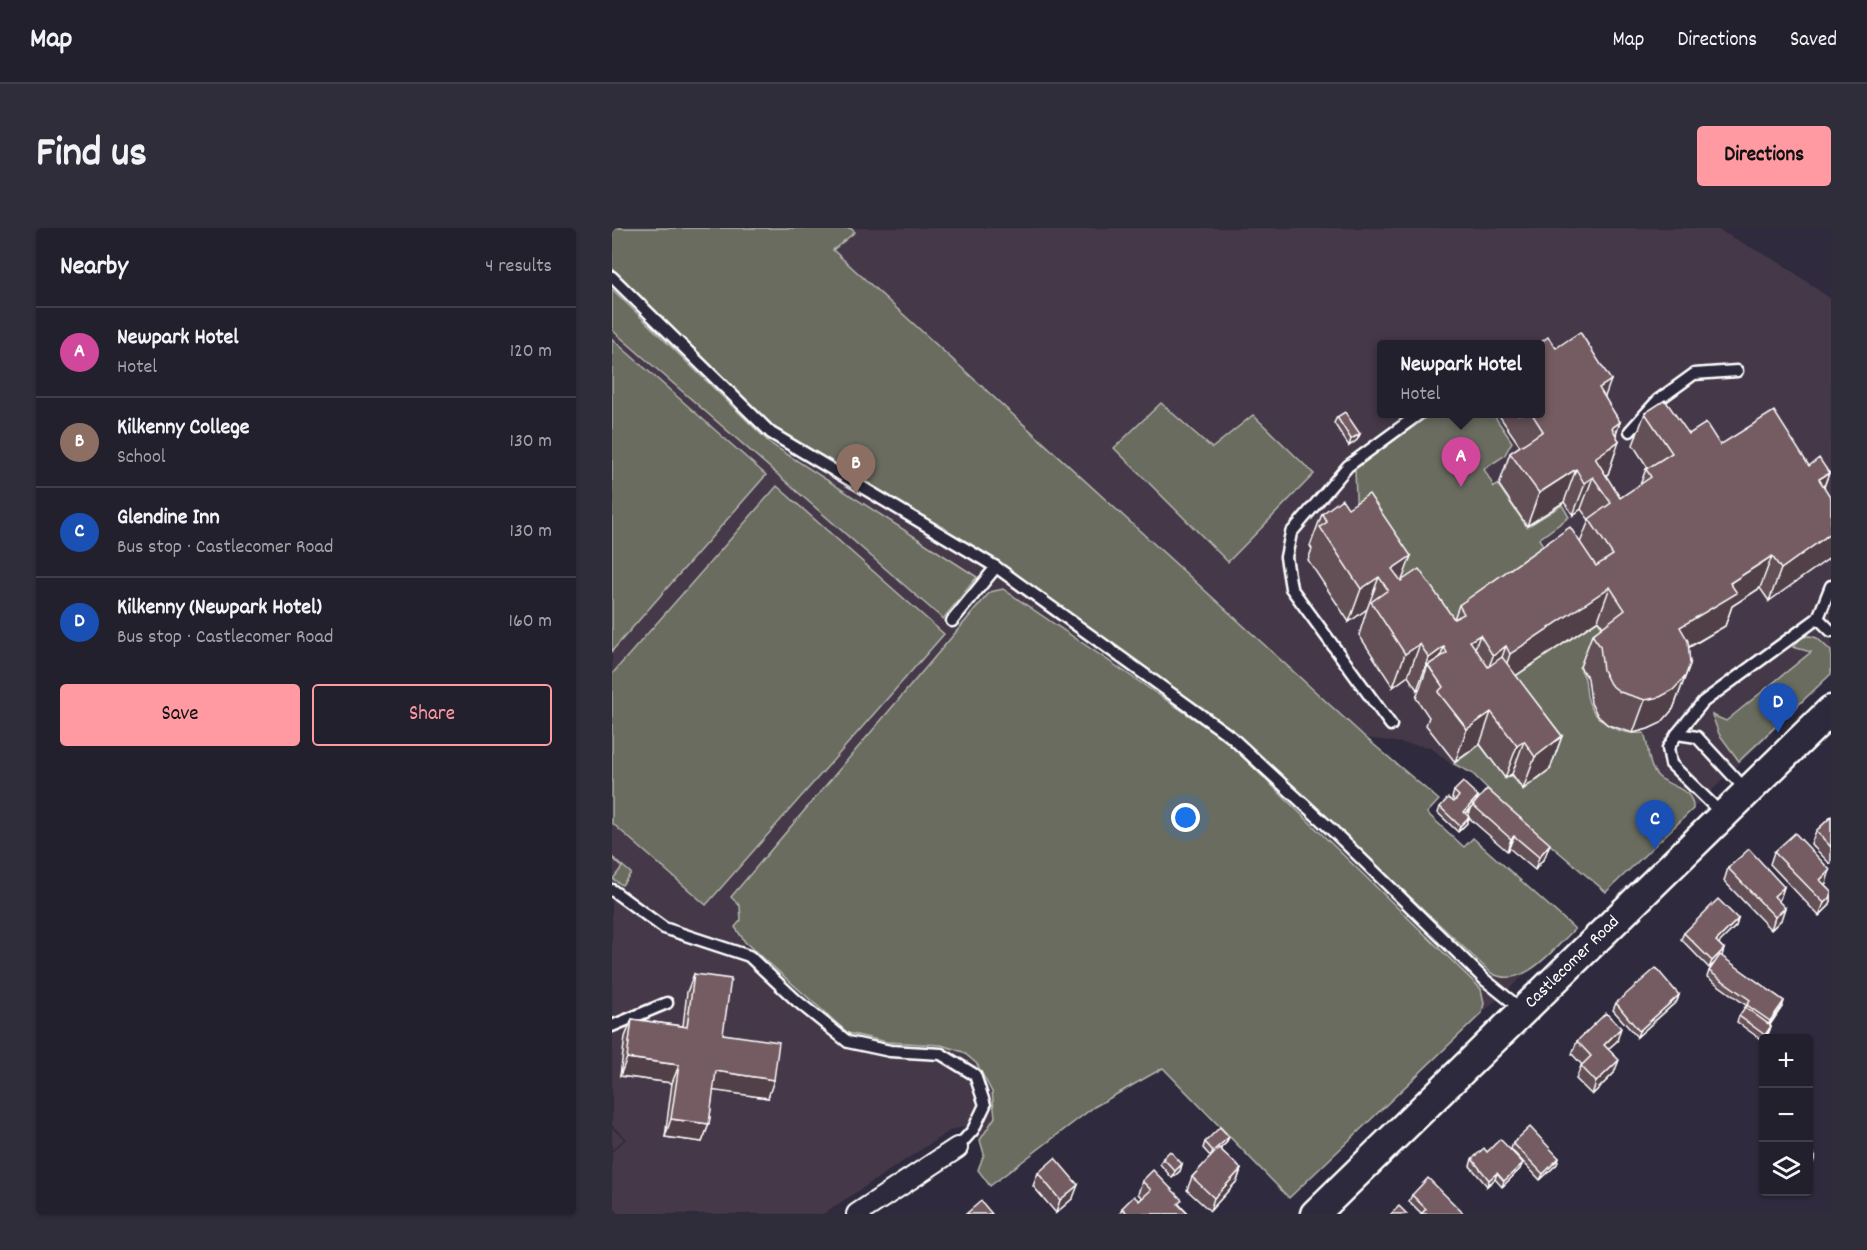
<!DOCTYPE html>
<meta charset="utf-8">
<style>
:root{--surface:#23202e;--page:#2f2d3a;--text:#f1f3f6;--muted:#a3a3aa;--line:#403e4a;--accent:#ff9aa2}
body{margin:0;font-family:Dekko,sans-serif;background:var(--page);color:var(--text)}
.controls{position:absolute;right:18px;bottom:18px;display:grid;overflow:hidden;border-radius:6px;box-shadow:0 2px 4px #0004}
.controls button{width:54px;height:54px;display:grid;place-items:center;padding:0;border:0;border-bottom:2px solid var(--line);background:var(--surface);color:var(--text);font:30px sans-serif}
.you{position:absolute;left:574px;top:590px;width:21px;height:21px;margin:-15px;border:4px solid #fff;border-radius:50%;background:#1a73e8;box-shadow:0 0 0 9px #1a73e833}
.badge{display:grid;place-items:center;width:39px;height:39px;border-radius:50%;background:var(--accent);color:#fff;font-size:20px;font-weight:700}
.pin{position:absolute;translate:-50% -50px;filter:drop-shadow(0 2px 3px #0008)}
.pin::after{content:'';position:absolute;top:32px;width:21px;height:18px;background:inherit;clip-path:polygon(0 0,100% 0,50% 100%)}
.popup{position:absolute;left:765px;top:112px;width:168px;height:78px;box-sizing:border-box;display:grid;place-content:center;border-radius:6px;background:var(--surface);filter:drop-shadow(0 2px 4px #0005);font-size:20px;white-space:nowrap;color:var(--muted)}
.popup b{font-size:22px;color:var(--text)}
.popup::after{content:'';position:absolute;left:50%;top:100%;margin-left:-12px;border:12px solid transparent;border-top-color:var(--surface)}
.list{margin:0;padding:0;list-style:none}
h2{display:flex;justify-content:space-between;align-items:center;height:78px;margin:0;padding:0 24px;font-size:26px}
h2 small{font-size:20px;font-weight:400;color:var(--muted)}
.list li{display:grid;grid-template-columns:39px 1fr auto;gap:18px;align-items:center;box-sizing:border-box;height:90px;padding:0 24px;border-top:2px solid var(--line)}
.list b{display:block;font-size:22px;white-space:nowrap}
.list p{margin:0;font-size:20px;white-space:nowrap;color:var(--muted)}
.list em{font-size:20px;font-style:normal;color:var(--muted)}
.actions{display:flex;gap:12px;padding:18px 24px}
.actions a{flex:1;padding:14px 0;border:2px solid var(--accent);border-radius:6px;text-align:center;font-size:21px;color:var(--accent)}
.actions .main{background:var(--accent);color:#111}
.icon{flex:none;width:33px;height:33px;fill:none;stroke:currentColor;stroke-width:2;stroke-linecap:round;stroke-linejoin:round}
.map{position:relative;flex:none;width:1219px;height:986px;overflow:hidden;border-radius:6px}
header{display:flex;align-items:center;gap:36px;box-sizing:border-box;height:84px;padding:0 30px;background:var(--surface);border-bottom:2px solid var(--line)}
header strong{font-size:28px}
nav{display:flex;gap:33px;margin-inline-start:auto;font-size:21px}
.intro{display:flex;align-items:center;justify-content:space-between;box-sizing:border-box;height:144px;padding:0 36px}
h1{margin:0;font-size:42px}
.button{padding:15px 27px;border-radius:6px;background:var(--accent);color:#111;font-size:21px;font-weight:700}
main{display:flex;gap:36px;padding:0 36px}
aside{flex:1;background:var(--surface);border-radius:6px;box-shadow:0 2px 4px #0004}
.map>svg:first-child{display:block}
</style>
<header>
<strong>Map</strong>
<nav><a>Map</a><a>Directions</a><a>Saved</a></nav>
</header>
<div class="intro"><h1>Find us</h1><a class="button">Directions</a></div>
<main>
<aside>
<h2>Nearby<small>4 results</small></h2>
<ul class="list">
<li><span class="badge" style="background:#d1479c">A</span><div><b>Newpark Hotel</b><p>Hotel</p></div><em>120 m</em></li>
<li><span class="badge" style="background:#8d6e63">B</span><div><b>Kilkenny College</b><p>School</p></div><em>130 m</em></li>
<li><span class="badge" style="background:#1a4fb4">C</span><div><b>Glendine Inn</b><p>Bus stop · Castlecomer Road</p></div><em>130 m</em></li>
<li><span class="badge" style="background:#1a4fb4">D</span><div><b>Kilkenny (Newpark Hotel)</b><p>Bus stop · Castlecomer Road</p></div><em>160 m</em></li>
</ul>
<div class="actions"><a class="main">Save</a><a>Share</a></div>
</aside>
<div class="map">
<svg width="1219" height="986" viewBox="0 0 1219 986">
<rect width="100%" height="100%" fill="#2f2a3d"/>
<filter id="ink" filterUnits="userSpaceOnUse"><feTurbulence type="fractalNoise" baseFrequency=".0167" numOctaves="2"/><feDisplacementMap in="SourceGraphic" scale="12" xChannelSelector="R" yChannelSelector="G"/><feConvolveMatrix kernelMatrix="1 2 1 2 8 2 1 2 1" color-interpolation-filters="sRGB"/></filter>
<g filter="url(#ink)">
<g fill="#443949" fill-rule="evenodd">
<path d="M0,0H1103L1170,36L1219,71V447L994,665L860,547L840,537L818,519L755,510L827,572L815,585L852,619L861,610L963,701L870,785L677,970L551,840L482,879L378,958L366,942L372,926L368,912L351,899L339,902L211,986H0V924L14,911L0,897ZM770,116H928V186H770Z"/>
<path d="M0,900L12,911L0,922Z"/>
</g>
<g fill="#696c5e" stroke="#b4b6ae" stroke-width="1.5">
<path d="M0,0H238L243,4L221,22L754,510L827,572L815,585L852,619L861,610L963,701C941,721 911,763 879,745L621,502L386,334L162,202L0,40Z"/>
<path d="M0,61L159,216L365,349L331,391L0,102Z"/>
<path d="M0,111L154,247L0,423Z"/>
<path d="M549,175L600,220L641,187L702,246L616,334L502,220Z"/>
<path d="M819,186H881L900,214L892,228L872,241L882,259L886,257L915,299L950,277L957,289L927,311L941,333L825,416L745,297L743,241Z"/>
<path d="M165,258L332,406L94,677L0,595V446Z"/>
<path d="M391,361L613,512L869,761L872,775L870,785L677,970L551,840L482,879L378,958L366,942L372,926L368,912L383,889L380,864L365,836L351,824L329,817L275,814L236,805L133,714L123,699L129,692L128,678L119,669L378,364Z"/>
<path d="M986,393L1000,414L967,439C978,455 971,459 977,475C986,497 1009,507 1032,505C1038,519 1034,539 1048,550C1061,560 1082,561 1081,581L994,664L897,582L860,545L842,536L868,517L894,551L899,547L911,562L939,541L880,464Z"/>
<path d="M1198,408L1205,410L1219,423V446L1127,533L1107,506L1100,487L1114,493L1199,424L1181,419L1190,409Z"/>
<path d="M0,629L19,645L10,657L1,651L10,639Z"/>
</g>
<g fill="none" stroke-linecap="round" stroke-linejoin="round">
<g stroke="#fff" stroke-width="15">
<g id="service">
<path d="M0,49L159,205L384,339L618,508L722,604L873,752L909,781"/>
<path d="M1018,203L1046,172L1082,146L1125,143"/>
<path d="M1206,390L1219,403"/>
<path d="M340,393L384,339"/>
<path d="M779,497L679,360L674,329L679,305L736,238L807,186"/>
<path d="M1065,506L1091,474L1206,390L1219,358"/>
<path d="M1110,586L1059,536L1056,520L1065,506L1085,509L1135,563"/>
<path d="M0,662L52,700L137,728L185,773L236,814L278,823L329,826L363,847L373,877L361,902L345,920"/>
<path d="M0,798L55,775"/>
</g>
</g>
<g stroke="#fff" stroke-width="24">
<path id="minor" d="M245,986L345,920"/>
</g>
<g stroke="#fff" stroke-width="33">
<g id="secondary">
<path id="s1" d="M703,986L1219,482"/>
</g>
</g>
<use href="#service" stroke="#2f2a3d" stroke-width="10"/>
<use href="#minor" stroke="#2f2a3d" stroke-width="20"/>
<use href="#secondary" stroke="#2f2a3d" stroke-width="28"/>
</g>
<g fill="#644f56" stroke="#fff" stroke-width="1.5" fill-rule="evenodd">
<path d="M944,120L992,169L1008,194L1004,207L1007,213L996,246L993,247L1008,270L1028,257L1034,241L1036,240L1021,217L1033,185L1077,206L1108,217L1197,238L1217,245L1212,259L1157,373L1148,360L1120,378L1113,398L1076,420L1078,436L1061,481L1049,495L1036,501L1021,505L996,497L986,488L979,475L976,450L968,439L980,407L991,399L986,392L903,447L950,508L938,541L911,561L900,546L893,550L868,516L843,534L814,497L817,489L804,470L808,460L805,462L796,448L781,459L747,407L755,381L737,394L696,332L700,321L698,318L710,286L736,280L790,352L842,391L847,377L968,315L977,292L969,281L961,287L952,274L915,298L887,257L898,225L908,218L886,186H928Z"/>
<path d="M725,189L748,206L745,212L737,218L722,195Z"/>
<path d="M842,563L866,568L865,572L933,629L923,642L897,620L895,623L857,590L855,595L846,604L826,585L828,579L842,574L843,573L840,570ZM860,579L856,588L854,586Z"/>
<path d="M1219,589V635L1218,636L1199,616L1204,603Z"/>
<path d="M1162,624L1214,655L1212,656L1219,663V673L1217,678L1207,688L1158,636Z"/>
<path d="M1116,640L1172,659L1168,671L1166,672L1169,692L1159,702L1112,653Z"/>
<path d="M1126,691L1124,698L1106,715L1112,721L1109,728L1172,773L1170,779L1158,797L1159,798L1157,804L1151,813L1125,794L1127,788L1135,778L1095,749L1097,743L1104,733L1097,740L1069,711L1072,705Z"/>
<path d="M82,746L111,806L156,870L101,862L97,896L90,914L53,909L60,855L8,848L13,809L20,791L71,798L75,764Z"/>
<path d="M1067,767L1065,773L1025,809L1001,782L1004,775Z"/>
<path d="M965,813H1005L996,821L1002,845L980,867L964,851L969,838L970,837L960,826Z"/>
<path d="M617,909L614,915L608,921L629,941L625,953L598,983L575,962L580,949L599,929L591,920L593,914Z"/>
<path d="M901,915L947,930L945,936L928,952L899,921Z"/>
<path d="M875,924L908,941L890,959L883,951L875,958L858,938L860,931Z"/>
<path d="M551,930L570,936L568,943L560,950L548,936Z"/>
<path d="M426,945L461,970L444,985L421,958Z"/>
<path d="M530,953L568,977L576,986H508L510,980L527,973L530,970L526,966Z"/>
<path d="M800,967L852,986L809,985L797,973Z"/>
</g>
<g fill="#514046" stroke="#fff" stroke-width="1.5">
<path d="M999,152L987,185V160Z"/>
<path d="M1008,194L999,219L1007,213L996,246L985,253L981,249L969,281L961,287L983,230L1000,200Z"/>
<path d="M748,206L745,212L737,218L739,211Z"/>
<path d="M964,241L952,274L915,298L927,265Z"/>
<path d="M1217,245L1205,277L1207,251Z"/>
<path d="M1219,305V329L1157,373L1169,341Z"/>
<path d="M799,328L787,360L776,362L780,341Z"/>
<path d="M1160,328L1148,360L1120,378L1113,398L1056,431L1068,399L1118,355Z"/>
<path d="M767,349L755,381L737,394L749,361Z"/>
<path d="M998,359L986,392L887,459L898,426Z"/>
<path d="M868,407L856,439L858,413Z"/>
<path d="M808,416L796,448L781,459L793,426Z"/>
<path d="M894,418L882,451L869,460L881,428Z"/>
<path d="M832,419L822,446L816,437L808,460L805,462L817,430Z"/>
<path d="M1078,436L1061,481L1049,495L1036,501L1021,505L1033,472Z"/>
<path d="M879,484L868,516L843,534L855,501Z"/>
<path d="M950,508L938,541L911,561L923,529Z"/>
<path d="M912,513L900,546L893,550L905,518Z"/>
<path d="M866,568L864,574L861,577L860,579L849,590L852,584Z"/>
<path d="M857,589L855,595L846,604L848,598Z"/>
<path d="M902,608L897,620L895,623L899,611Z"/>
<path d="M938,616L933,629L923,642L927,629Z"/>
<path d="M1218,642L1214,655L1204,664L1208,652Z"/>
<path d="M1172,659L1168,671L1158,681L1162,668Z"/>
<path d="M1219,668V673L1217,678L1207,688L1212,675Z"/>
<path d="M1173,680L1169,692L1159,702L1163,689Z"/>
<path d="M1126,691L1124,698L1102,720L1104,713Z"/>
<path d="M1112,721L1110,728L1097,740L1100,733Z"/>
<path d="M1067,767L1065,773L1025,809L1027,803Z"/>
<path d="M1172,773L1170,779L1155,800L1158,793Z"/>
<path d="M1159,798L1157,804L1151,813L1153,807Z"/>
<path d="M1009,800L1005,813L987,829L992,817Z"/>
<path d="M15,830L67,837L60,855L8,848Z"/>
<path d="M1007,832L1002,845L980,867L984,854Z"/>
<path d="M104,843L162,852L156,870L97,862Z"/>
<path d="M59,891L97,896L90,914L53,909Z"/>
<path d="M617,909L614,915L599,929L601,923Z"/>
<path d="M1203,929L1201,935L1197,938V933Z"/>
<path d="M947,930L945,936L928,952L931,946Z"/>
<path d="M911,935L908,941L890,959L892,953Z"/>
<path d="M570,936L568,943L560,950L563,943Z"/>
<path d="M629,941L625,953L598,983L602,970Z"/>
<path d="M885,945L883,951L875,958L877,952Z"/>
<path d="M466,957L461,970L444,985L448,972Z"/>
</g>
<g fill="#745c64" stroke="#fff" stroke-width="1.5">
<path d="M968,104L999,152L987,160L1008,194L1000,200L1007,213L983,230L1008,270L1039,249L1034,241L1060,225L1033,185L1053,172L1077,206L1094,195L1108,217L1162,183L1197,238L1207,230L1217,245L1207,251L1219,270V305L1169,341L1160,328L1118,355L1125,365L1068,399L1076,413L1078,436L1073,449L1061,462L1048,469L1033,472L1008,464L998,456L991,442L988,418L980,407L1013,382L998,359L898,426L894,418L881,428L868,407L858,413L876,439L890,429L950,508L923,529L912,513L905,518L879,484L855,501L826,464L831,459L816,437L835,425L832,419L817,430L808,416L793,426L759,374L776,362L767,349L749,361L708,299L715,294L710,286L730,271L736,280L757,266L799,328L780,341L789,353L807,341L842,391L852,386L847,377L958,299L984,338L1001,327L977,291L999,275L981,249L972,255L964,241L927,265L898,225L931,203L920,186H928V117H925L936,109L944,120Z"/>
<path d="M733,184L748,206L739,211L725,189Z"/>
<path d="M851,554L866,568L852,584L857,589L848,598L828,579L836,570L842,574L847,568L842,563Z"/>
<path d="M875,561L938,616L927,629L902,608L899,611L861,577Z"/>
<path d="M1219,589V619L1204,603Z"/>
<path d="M1183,605L1218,642L1208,652L1219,663V668L1212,675L1162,624Z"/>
<path d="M1137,621L1172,659L1162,668L1173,680L1163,689L1116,640Z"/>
<path d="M1106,671L1126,691L1104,713L1112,721L1100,733L1072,705Z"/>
<path d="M1108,727L1172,773L1158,793L1135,777L1138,772L1097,743Z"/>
<path d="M1044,740L1067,767L1027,803L1004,775Z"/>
<path d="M82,746L119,751L111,806L167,814L162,852L104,843L97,896L59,891L67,837L15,830L20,791L75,799Z"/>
<path d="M1133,779L1159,798L1153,807L1127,788Z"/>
<path d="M994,785L1009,800L992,817L1007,832L984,854L969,838L979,828L965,813Z"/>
<path d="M608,899L617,909L601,923L593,914Z"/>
<path d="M918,899L947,930L931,946L901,915Z"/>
<path d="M888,911L911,935L892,953L885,945L877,952L860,931L872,920L875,924Z"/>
<path d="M1197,919L1203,929L1197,933Z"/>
<path d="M607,920L629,941L602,970L580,949Z"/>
<path d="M558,923L570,936L563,943L551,930Z"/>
<path d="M443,930L466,957L448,972L426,945Z"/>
<path d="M541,942L570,972L566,976L576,986H516L510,980L522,968L527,973L539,962L530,953Z"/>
<path d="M816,950L852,986H809L814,981L800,967Z"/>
<path d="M369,973L380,986H354Z"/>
<path d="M787,978L795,986H779Z"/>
</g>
</g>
<g text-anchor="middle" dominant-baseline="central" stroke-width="6" stroke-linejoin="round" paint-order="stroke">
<g font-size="18" fill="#fff" stroke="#2f2a3d">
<text stroke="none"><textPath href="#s1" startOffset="360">Castlecomer Road</textPath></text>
</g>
</g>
</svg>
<div class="controls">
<button>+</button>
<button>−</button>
<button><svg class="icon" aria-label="layers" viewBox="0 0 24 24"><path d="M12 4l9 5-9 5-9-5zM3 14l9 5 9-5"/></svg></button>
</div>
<div class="you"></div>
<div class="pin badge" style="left:849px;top:259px;background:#d1479c">A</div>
<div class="popup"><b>Newpark Hotel</b>Hotel</div>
<div class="pin badge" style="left:244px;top:266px;background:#8d6e63">B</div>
<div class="pin badge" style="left:1043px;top:622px;background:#1a4fb4">C</div>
<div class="pin badge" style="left:1166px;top:505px;background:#1a4fb4">D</div>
</div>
</main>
